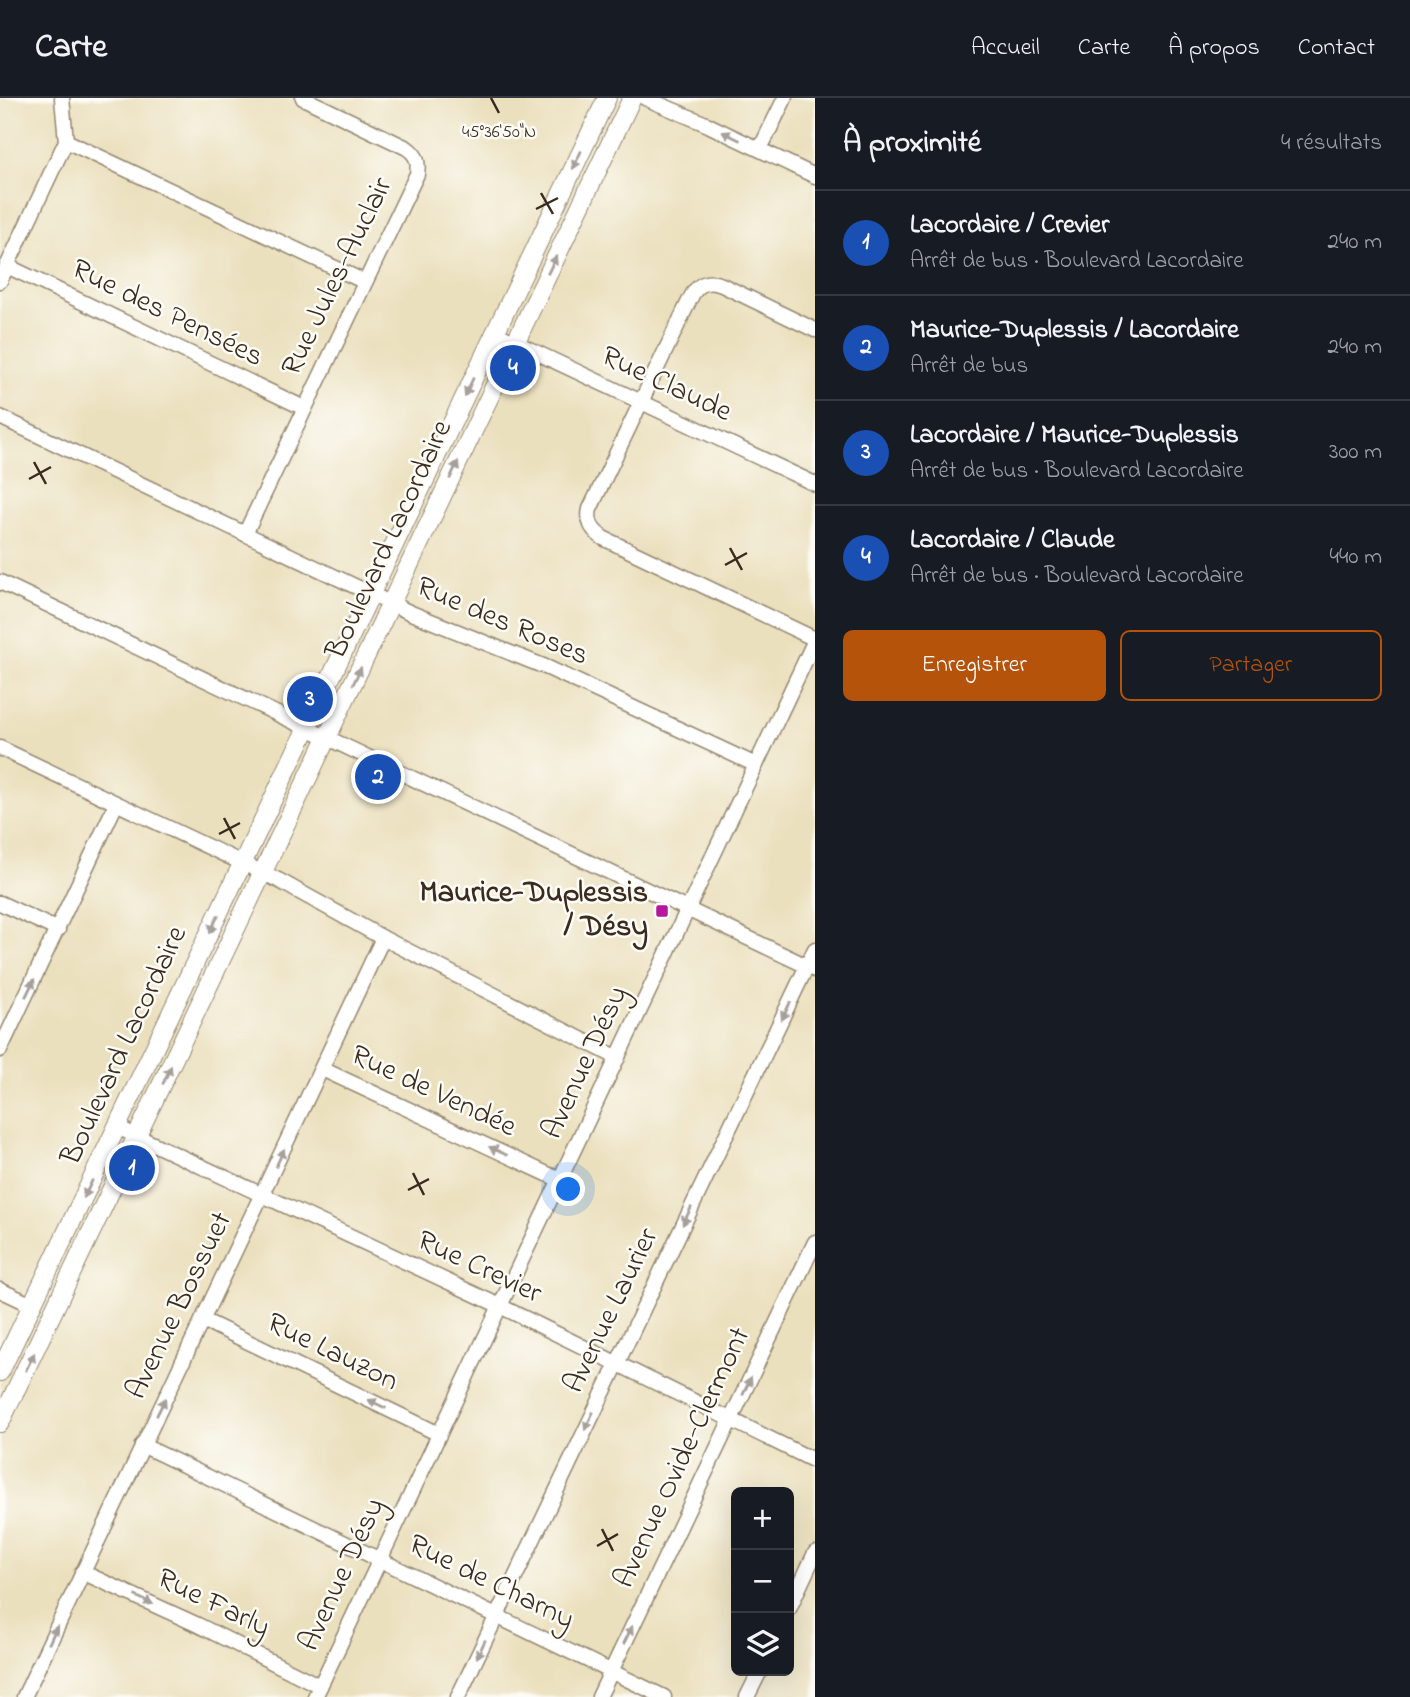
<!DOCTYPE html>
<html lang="fr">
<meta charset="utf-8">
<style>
:root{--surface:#171b24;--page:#242831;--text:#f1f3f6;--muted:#9ea1a6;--line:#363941;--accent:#b45309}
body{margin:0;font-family:"Indie Flower",sans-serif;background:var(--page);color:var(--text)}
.controls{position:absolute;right:21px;bottom:21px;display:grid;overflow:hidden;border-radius:10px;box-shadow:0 7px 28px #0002}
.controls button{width:63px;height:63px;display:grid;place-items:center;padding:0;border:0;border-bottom:2px solid var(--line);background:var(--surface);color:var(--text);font:35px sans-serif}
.you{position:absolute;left:569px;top:1092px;width:24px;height:24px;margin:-18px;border:5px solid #fff;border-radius:50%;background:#1a73e8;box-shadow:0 0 0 10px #1a73e833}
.badge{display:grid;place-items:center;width:46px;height:46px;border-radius:50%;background:var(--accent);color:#fff;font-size:23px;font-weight:700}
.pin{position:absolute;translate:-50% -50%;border:4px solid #fff;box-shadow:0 2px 7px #0006}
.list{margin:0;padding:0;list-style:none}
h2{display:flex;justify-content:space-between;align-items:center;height:91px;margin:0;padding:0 28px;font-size:30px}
h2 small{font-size:23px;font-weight:400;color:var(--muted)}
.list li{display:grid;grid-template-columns:46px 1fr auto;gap:21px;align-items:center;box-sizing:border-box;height:105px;padding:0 28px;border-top:2px solid var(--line)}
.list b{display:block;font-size:26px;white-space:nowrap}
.list p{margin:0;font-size:23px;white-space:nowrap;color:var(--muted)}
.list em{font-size:23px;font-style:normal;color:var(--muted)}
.actions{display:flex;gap:14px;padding:21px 28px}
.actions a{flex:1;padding:16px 0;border:2px solid var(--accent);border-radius:10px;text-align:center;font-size:24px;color:var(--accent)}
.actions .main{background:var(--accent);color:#fff}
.icon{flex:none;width:38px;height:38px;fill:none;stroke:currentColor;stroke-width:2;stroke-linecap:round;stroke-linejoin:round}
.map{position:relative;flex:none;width:815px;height:1599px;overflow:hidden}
header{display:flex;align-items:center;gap:42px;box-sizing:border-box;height:98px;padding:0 35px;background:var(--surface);border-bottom:2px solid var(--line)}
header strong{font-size:33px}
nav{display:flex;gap:38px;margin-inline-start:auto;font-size:24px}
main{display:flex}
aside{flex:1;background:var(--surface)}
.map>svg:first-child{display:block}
</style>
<header>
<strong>Carte</strong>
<nav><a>Accueil</a><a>Carte</a><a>À propos</a><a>Contact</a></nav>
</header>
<main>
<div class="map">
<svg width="815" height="1599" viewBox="0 0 815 1599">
<rect width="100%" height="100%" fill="#fdfcf7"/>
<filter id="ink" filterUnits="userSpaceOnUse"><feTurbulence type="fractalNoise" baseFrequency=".0143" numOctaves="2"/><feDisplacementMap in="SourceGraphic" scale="14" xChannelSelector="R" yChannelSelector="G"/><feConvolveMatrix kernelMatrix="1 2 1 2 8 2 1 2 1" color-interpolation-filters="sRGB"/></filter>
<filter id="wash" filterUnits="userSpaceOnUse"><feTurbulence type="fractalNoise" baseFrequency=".00686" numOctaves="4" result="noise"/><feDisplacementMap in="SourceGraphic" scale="28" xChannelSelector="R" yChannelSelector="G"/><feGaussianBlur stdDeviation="1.57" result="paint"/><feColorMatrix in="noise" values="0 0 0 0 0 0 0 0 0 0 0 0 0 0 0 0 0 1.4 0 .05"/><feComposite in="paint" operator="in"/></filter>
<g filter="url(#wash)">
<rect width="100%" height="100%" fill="#ebe0be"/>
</g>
<g filter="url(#ink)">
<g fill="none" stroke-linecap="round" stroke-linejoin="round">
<g stroke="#93856e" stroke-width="17">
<g id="minor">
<path d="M645,0L706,26L815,78"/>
<path d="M66,43L365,184"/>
<path d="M760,51L785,0"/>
<path d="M7,168L304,310"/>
<path d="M0,183L66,43L62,0"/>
<path d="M815,232L722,187C707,181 697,186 690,201L590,411C587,424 592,432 603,440L815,541"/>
<path d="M495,235L815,386"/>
<path d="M0,319L411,515L548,570L756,667"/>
<path d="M245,436L417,76C419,64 417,57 407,50L303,0"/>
<path d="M0,484L815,872"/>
<path d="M0,650L278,782L383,840L618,960"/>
<path d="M0,805L58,832"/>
<path d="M0,952L116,706"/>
<path d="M322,971L560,1082"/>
<path d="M117,1029L500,1208L815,1363"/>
<path d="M0,1192L32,1207"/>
<path d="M203,1222L439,1336"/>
<path d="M142,1347L664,1599"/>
<path d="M82,1474L198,1527L320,1588"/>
<path d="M789,1511L815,1455"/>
<path d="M24,1599L383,840"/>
<path d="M315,1599L815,542"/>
<path d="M458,1599L815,851"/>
<path d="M599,1599L815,1144"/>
<path d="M747,1599L760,1573"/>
</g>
</g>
<g stroke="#93856e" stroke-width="20">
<g id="major">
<path d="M0,1274L607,0"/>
<path d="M0,1325L632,0"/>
</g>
</g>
<use href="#minor" stroke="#fff" stroke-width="14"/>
<use href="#major" stroke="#fff" stroke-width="18"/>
</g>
<defs><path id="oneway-solid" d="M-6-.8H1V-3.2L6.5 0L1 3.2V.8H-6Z" transform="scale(1.75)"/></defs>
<g fill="#a79f9a">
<use href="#oneway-solid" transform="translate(731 38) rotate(-155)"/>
<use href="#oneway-solid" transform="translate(577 62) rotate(115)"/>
<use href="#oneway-solid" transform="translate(552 167) rotate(-64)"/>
<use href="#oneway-solid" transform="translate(469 289) rotate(115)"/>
<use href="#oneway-solid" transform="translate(454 372) rotate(-65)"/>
<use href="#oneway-solid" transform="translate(357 578) rotate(-65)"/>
<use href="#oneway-solid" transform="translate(214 826) rotate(115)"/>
<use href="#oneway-solid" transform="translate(30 890) rotate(-64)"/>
<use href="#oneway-solid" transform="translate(786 913) rotate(116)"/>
<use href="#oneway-solid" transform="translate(167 977) rotate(-65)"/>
<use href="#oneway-solid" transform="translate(498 1053) rotate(-155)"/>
<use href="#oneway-solid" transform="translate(280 1060) rotate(-65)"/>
<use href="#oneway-solid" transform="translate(88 1091) rotate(116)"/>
<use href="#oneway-solid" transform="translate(687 1118) rotate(116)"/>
<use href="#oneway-solid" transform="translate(30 1264) rotate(-64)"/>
<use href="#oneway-solid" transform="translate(747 1288) rotate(-65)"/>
<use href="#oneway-solid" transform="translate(377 1306) rotate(-154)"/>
<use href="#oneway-solid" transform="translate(161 1309) rotate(-64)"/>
<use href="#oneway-solid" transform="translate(589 1323) rotate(115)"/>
<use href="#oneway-solid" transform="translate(144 1502) rotate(25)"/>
<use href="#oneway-solid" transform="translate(53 1537) rotate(-65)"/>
<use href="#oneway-solid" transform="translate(628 1537) rotate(-64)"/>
<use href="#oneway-solid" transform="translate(481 1551) rotate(115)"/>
</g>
</g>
<path fill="none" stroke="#3b2a1e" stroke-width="2.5" d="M491,0L499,15M541,95L553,116M536,111L558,100M34,364L46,386M29,381L51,369M730,450L742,472M725,467L747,455M224,720L235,741M219,736L240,725M413,1075L424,1097M408,1092L429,1081M602,1431L613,1453M597,1448L618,1436"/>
<rect fill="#b5179e" stroke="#fdfcf7" stroke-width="2.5" x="655" y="806" width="14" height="14" rx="3.5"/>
<g text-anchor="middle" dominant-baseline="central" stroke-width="5" stroke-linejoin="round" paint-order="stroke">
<g font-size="30" fill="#3b2a1e" stroke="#fdfcf7">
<text transform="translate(338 179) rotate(-64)">Rue Jules-Auclair</text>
<text transform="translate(167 216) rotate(26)">Rue des Pensées</text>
<text transform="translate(666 287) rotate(25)">Rue Claude</text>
<text transform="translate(390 442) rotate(-65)">Boulevard Lacordaire</text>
<text transform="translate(502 524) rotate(23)">Rue des Roses</text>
<text transform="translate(125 948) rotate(-65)">Boulevard Lacordaire</text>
<text transform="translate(586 965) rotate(-65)">Avenue Désy</text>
<text transform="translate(433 994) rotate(25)">Rue de Vendée</text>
<text transform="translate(479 1170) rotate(25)">Rue Crevier</text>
<text transform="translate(180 1208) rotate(-64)">Avenue Bossuet</text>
<text transform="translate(612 1213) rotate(-64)">Avenue Laurier</text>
<text transform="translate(332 1255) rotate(26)">Rue Lauzon</text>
<text transform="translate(683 1360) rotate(-65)">Avenue Ovide-Clermont</text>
<text transform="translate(343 1477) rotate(-65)">Avenue Désy</text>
<text transform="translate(491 1485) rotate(26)">Rue de Charny</text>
<text transform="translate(213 1506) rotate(26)">Rue Farly</text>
</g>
<g font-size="30" font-weight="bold" fill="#3b2a1e" stroke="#fdfcf7" text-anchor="end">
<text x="648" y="796">Maurice-Duplessis<tspan x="648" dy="34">/ Désy</tspan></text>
</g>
</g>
<g font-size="18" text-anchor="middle" fill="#3b2a1e" stroke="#fdfcf7" stroke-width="5" stroke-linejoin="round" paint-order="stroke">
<text x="499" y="39">45°36'50"N</text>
</g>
</svg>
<div class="controls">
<button>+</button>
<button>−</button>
<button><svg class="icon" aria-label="layers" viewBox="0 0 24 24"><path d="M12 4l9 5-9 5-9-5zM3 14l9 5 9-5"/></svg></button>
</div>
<div class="you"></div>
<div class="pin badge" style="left:132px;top:1070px;background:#1a4fb4">1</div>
<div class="pin badge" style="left:378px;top:679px;background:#1a4fb4">2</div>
<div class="pin badge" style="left:310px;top:601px;background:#1a4fb4">3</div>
<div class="pin badge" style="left:513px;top:270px;background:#1a4fb4">4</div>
</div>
<aside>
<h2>À proximité<small>4 résultats</small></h2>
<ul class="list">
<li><span class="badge" style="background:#1a4fb4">1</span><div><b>Lacordaire / Crevier</b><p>Arrêt de bus · Boulevard Lacordaire</p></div><em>240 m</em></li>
<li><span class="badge" style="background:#1a4fb4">2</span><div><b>Maurice-Duplessis / Lacordaire</b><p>Arrêt de bus</p></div><em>240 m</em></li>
<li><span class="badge" style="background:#1a4fb4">3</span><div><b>Lacordaire / Maurice-Duplessis</b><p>Arrêt de bus · Boulevard Lacordaire</p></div><em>300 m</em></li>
<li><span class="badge" style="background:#1a4fb4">4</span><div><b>Lacordaire / Claude</b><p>Arrêt de bus · Boulevard Lacordaire</p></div><em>440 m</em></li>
</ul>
<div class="actions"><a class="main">Enregistrer</a><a>Partager</a></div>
</aside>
</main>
